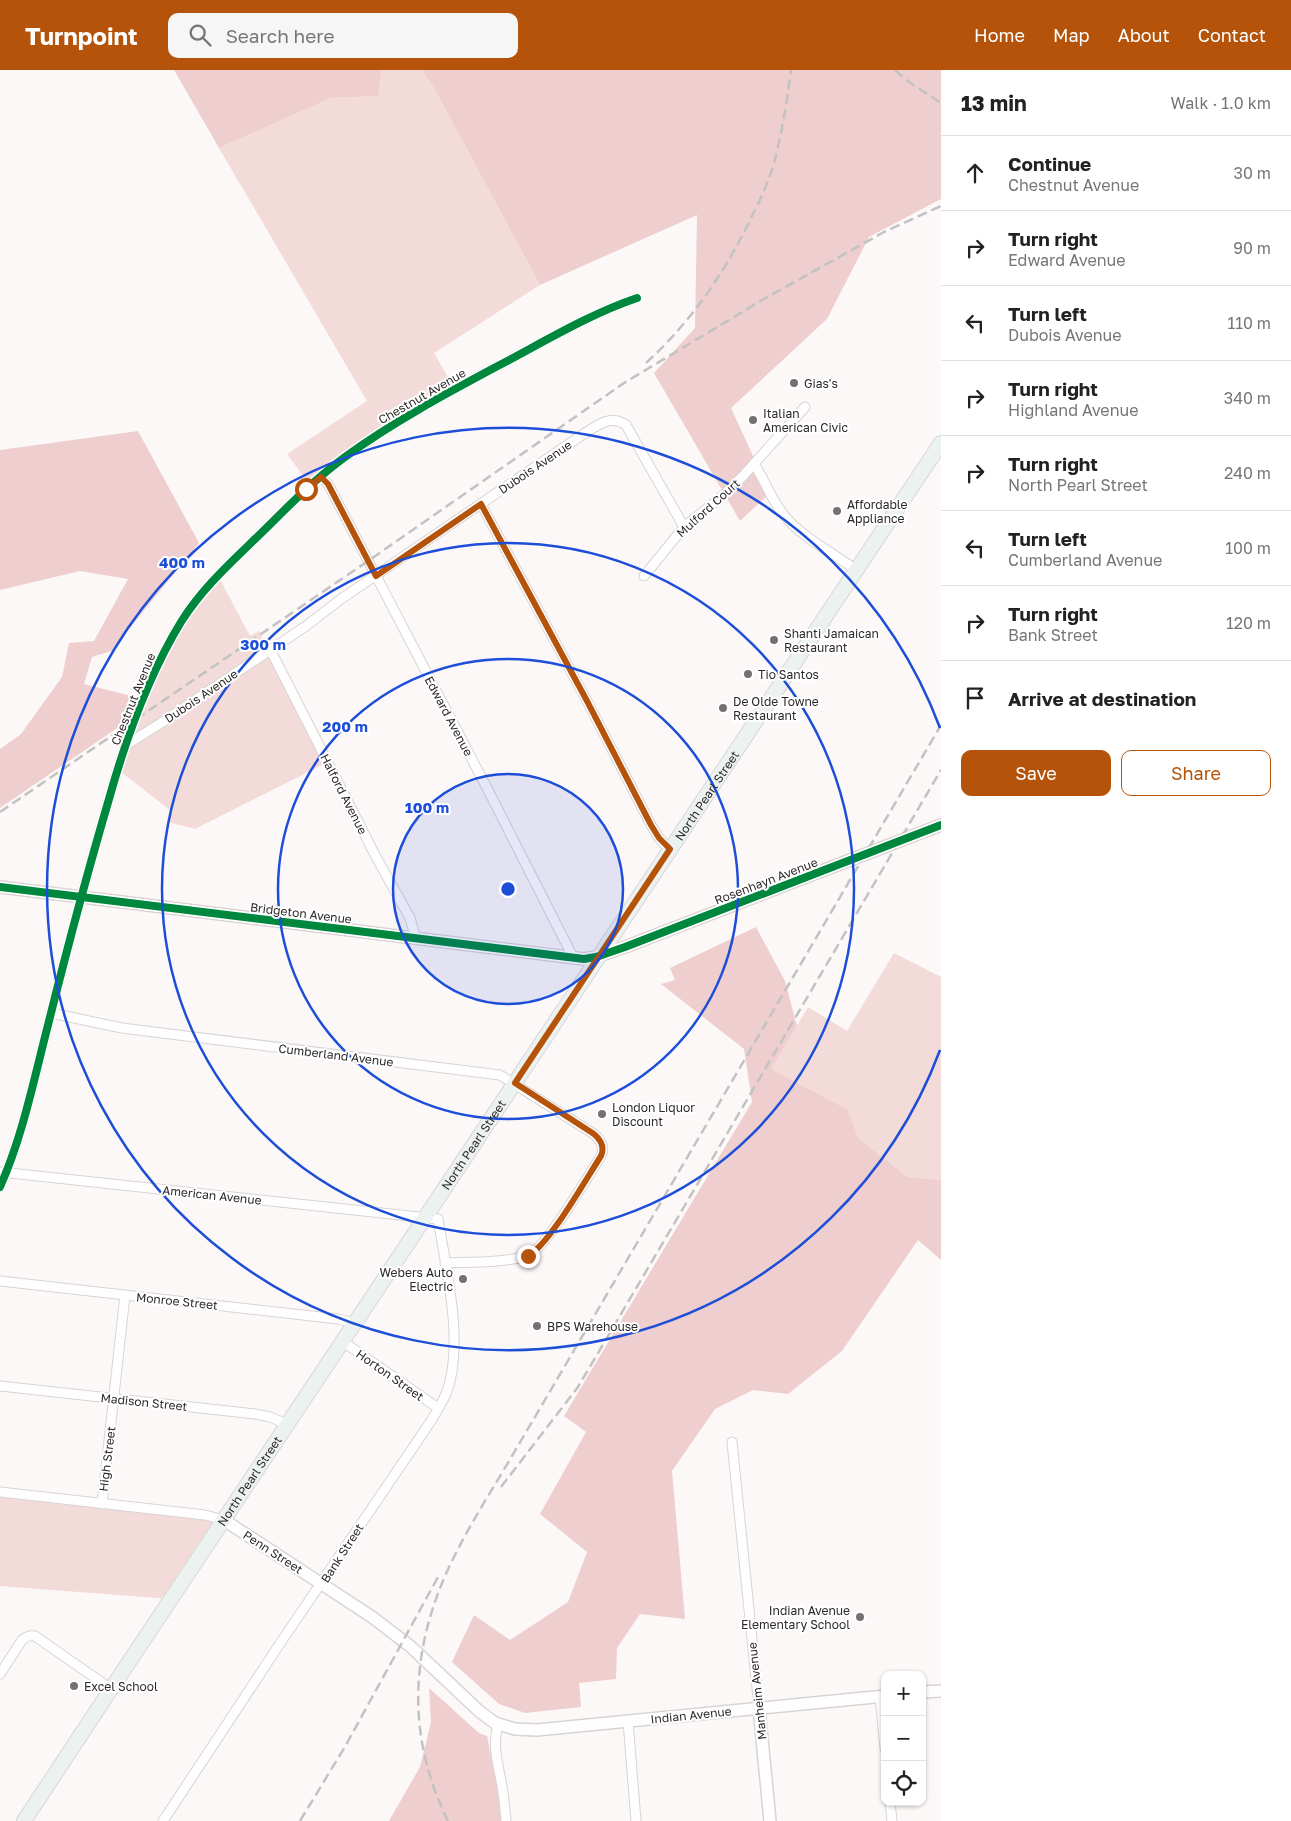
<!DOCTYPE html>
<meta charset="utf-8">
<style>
:root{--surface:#fff;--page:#f6f6f6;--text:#222;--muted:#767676;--line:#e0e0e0;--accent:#b45309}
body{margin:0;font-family:"Golos Text",sans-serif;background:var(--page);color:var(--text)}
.controls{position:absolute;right:15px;bottom:15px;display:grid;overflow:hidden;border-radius:10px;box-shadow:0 1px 4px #0004}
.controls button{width:45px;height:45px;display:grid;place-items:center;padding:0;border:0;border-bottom:1px solid var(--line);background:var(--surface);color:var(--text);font:25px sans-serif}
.stop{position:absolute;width:15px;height:15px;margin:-11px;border:4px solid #b45309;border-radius:50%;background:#fff}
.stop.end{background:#b45309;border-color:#fff;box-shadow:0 1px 5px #0008}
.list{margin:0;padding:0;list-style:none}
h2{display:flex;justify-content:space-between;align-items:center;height:65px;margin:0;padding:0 20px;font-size:21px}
h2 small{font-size:16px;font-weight:400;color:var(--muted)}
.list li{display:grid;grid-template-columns:32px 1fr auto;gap:15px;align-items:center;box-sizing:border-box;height:75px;padding:0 20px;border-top:1px solid var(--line)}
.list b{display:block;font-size:19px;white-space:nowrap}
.list p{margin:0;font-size:16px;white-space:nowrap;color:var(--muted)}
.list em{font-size:16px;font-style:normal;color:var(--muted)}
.actions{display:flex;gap:10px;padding:15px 20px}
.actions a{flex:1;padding:11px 0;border:1px solid var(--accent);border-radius:10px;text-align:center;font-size:18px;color:var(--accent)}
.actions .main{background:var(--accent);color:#fff}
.icon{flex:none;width:28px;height:28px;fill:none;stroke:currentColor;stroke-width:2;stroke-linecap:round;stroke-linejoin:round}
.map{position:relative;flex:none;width:941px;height:1751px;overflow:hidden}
header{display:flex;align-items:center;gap:30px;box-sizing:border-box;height:70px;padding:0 25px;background:var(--accent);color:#fff}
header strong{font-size:24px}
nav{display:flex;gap:28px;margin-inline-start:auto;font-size:18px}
.search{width:350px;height:45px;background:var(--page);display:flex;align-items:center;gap:12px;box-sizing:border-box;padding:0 18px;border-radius:10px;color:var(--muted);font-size:19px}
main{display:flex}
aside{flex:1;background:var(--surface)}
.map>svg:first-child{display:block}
</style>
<header>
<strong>Turnpoint</strong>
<div class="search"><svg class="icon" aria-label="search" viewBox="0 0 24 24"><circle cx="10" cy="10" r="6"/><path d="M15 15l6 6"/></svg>Search here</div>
<nav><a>Home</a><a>Map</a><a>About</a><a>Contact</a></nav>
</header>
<main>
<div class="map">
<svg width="941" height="1751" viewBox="0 0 941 1751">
<rect width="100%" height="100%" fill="#fdf8f8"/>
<g fill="#f3dbda">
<path d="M382,0H422L434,18L540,215L434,283L455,319L309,414L287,384L367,331L219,78L331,28L378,26Z"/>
<path d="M216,502L250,566L259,561L328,692L195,759L167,752L170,740L117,699L139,628Z"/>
<path d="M894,883L941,907V1110L908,1107L859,1069L847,1039L771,999L808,937L847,961Z"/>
<path d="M0,1422L224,1450L170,1529L0,1516Z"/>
</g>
<g fill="#eecece">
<path d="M174,0H382L378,26L331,28L219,78Z"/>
<path d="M422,0H941V129L869,167L827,249L731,338L770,423L740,451L654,303L695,258L697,145L540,215L434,18Z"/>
<path d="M138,361L199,473L111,581L92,587L84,614L139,628L132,648L0,738V679L21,664L62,607L69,573L94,571L128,509L80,501L0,520V380Z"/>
<path d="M756,857L785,911L797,956L771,999L847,1039L859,1069L908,1107L941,1110V1190L918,1170L842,1281L788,1324L753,1320L715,1339L672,1401L685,1549L640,1544L617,1578L616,1609L579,1613L581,1637L525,1643L499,1634L452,1592L474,1545L510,1570L568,1532L587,1482L540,1444L586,1362L564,1346L752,1032L744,979L661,914L675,910L670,898Z"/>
<path d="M429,1618L479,1663L487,1666L504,1751H389L420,1697L431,1652Z"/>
</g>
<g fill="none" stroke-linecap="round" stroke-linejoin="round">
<g stroke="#d8d4d4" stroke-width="11">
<g id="minor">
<path d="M754,394C765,410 771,429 783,444C802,468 832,482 856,500"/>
<path d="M321,407L328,414L488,720L574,889"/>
<path d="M481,434L587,631L651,755L659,768L669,779"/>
<path d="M644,506L684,457L726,423L743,406L805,337"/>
<path d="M270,579L375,785L410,848L416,869"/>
<path d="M126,675L161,653L306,556L341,529L579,367C594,358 609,343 626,355L684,457"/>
<path d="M51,943L122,958L500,1005L594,1064C601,1070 605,1077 601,1086C589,1105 546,1178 529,1185C508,1193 468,1192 445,1193"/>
<path d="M0,1102L438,1149C446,1199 465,1276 446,1324C442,1333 436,1342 431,1351L281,1572L163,1751"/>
<path d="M0,1117C23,1065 34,1009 48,955C67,879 87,804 109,729C126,668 148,606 181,552C201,520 228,495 255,469C284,441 312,411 345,387C397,349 455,319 511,289C552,267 593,243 637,228"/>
<path d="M0,1211L338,1249L347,1251L353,1254"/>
<path d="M342,1271L438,1338"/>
<path d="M0,1316L255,1344L270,1347L287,1354"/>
<path d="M732,1372L759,1638"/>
<path d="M0,1422L205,1445L224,1450"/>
<path d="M102,1434L125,1225"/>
<path d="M0,1604L22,1570C27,1566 30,1565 35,1566L111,1619"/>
<path d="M880,1626L885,1679"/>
<path d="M628,1651L636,1751"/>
<path d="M498,1654C492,1675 498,1694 502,1716C504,1727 505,1739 506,1751"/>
<path d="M890,1732L892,1751"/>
</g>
</g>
<g stroke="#d8d4d4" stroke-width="14">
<g id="tertiary">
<path d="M0,817L584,889L596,887L625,877L941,755"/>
<path d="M224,1450L372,1547L410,1576L479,1641L495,1653L515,1659L537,1660L885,1626"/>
<path d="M922,1622L941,1621"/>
<path d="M759,1638L770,1751"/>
</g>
</g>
<g stroke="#d8d6d6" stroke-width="16">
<g id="primary">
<path id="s1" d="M24,1751C327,1290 636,833 941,373"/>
</g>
</g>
<use href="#minor" stroke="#fffefe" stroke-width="9"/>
<use href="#tertiary" stroke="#fffefe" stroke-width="11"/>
<use href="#primary" stroke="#ecf2f0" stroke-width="14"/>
<g stroke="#c2c2c2" stroke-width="2.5" stroke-dasharray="10 5" stroke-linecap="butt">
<path d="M895,0L909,12L941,33"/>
<path d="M646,293C691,252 726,201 752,146C760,130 769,111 774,93C782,63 787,31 791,0"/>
<path d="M0,742L368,491L624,313L764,229L884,162L941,136"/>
<path d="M501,1417L578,1317L941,700"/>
<path d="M300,1751L346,1675L438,1507"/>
<path d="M448,1751C406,1666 410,1580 450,1495C468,1457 491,1422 512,1386L941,655"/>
</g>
<g stroke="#fff" stroke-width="11">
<g id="cycleway">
<path d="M0,817L584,889L596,887L625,877L941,755"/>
<path d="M0,1117C23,1065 34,1009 48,955C67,879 87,804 109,729C126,668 148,606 181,552C201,520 228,495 255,469C284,441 312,411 345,387C397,349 455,319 511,289C552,267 593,243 637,228"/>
</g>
</g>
<use href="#cycleway" stroke="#00873e" stroke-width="8"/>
</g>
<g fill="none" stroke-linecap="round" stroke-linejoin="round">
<path stroke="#b45309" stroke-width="6" d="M306,419L321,407L328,414L376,506L481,434L587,631L651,755L659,768L670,779L515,1013L594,1064C601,1070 605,1077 601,1086C586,1109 549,1175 528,1186"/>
</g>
<circle cx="508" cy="819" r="115" fill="#1d4ed8" fill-opacity=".12"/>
<g fill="none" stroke="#1d4ed8" stroke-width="2.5">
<circle cx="508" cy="819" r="115"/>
<circle cx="508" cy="819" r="230"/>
<circle cx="508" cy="819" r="346"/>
<path d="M940 980A461 461 0 1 1 940 658"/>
</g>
<g fill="#767171" stroke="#fff" stroke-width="2">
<circle cx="794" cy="313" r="5"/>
<circle cx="753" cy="350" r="5"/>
<circle cx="837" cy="441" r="5"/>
<circle cx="774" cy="570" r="5"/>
<circle cx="748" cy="604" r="5"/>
<circle cx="723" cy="638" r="5"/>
<circle cx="602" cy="1044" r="5"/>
<circle cx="463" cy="1209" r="5"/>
<circle cx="537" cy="1256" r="5"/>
<circle cx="860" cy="1547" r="5"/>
<circle cx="74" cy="1616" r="5"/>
</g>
<g text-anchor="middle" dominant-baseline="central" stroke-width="4" stroke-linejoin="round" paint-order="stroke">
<g font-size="12" fill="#2d2929" stroke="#fff" text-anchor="start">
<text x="804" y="313">Gias's</text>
<text x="763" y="343">Italian<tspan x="763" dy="14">American Civic</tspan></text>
<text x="847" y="434">Affordable<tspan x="847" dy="14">Appliance</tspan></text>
<text x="784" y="563">Shanti Jamaican<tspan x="784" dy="14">Restaurant</tspan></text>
<text x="758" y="604">Tio Santos</text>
<text x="733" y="631">De Olde Towne<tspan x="733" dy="14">Restaurant</tspan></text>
<text x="612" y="1037">London Liquor<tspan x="612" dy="14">Discount</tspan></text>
<text x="453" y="1202" text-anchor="end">Webers Auto<tspan x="453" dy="14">Electric</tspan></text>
<text x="547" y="1256">BPS Warehouse</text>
<text x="850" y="1540" text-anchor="end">Indian Avenue<tspan x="850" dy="14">Elementary School</tspan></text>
<text x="84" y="1616">Excel School</text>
</g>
<g font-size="12" fill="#2d2929" stroke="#fff">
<text transform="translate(422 326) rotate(-30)">Chestnut Avenue</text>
<text transform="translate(535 397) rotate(-34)">Dubois Avenue</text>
<text transform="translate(708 438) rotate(-42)">Mulford Court</text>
<text transform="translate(201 626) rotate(-34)">Dubois Avenue</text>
<text transform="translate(133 629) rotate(-68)">Chestnut Avenue</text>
<text transform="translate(449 646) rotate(62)">Edward Avenue</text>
<text transform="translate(344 724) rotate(63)">Halford Avenue</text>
<text stroke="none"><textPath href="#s1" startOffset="1232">North Pearl Street</textPath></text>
<text transform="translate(766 811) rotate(-21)">Rosenhayn Avenue</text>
<text transform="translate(301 843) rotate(7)">Bridgeton Avenue</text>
<text transform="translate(336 985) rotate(7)">Cumberland Avenue</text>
<text stroke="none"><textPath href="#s1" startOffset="812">North Pearl Street</textPath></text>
<text transform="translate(212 1125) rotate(6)">American Avenue</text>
<text transform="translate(177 1231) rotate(6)">Monroe Street</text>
<text transform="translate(390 1305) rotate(35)">Horton Street</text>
<text transform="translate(144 1332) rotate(6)">Madison Street</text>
<text transform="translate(107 1389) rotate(-83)">High Street</text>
<text stroke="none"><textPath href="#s1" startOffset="408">North Pearl Street</textPath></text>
<text transform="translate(273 1482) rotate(33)">Penn Street</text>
<text transform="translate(342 1483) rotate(-57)">Bank Street</text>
<text transform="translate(757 1621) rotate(-96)">Manheim Avenue</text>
<text transform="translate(691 1645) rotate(-6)">Indian Avenue</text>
</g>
</g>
<circle cx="508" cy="819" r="8" fill="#1d4ed8" stroke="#fff" stroke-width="2.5"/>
<g font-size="15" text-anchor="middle" font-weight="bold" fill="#1d4ed8" stroke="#fff" stroke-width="4" stroke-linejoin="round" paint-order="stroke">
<text x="182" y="498">400 m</text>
<text x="263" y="580">300 m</text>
<text x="345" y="662">200 m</text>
<text x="427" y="743">100 m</text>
</g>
</svg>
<div class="controls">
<button>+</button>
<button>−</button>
<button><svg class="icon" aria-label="locate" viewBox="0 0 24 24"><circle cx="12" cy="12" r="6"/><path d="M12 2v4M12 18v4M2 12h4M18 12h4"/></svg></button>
</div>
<div class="stop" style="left:306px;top:419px"></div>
<div class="stop end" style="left:528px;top:1186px"></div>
</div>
<aside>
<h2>13 min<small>Walk · 1.0 km</small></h2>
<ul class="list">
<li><svg class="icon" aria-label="ahead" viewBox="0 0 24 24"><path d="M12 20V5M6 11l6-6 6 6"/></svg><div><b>Continue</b><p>Chestnut Avenue</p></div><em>30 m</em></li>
<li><svg class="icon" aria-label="right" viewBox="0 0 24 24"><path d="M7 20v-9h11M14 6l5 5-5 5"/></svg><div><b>Turn right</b><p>Edward Avenue</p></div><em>90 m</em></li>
<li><svg class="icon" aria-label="left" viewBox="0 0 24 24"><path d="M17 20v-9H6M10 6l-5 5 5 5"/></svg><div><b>Turn left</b><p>Dubois Avenue</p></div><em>110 m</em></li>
<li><svg class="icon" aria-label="right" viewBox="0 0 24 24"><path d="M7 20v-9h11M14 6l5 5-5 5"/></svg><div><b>Turn right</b><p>Highland Avenue</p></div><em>340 m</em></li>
<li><svg class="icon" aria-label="right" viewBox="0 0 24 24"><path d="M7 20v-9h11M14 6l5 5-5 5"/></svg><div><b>Turn right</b><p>North Pearl Street</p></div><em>240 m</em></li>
<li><svg class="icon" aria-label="left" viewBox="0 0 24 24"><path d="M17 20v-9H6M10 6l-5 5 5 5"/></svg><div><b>Turn left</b><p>Cumberland Avenue</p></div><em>100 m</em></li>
<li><svg class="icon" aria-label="right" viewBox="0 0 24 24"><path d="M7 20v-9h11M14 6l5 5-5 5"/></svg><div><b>Turn right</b><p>Bank Street</p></div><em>120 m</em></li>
<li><svg class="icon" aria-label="arrive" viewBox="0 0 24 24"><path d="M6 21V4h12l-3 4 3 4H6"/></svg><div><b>Arrive at destination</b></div></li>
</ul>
<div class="actions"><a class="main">Save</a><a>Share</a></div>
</aside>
</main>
